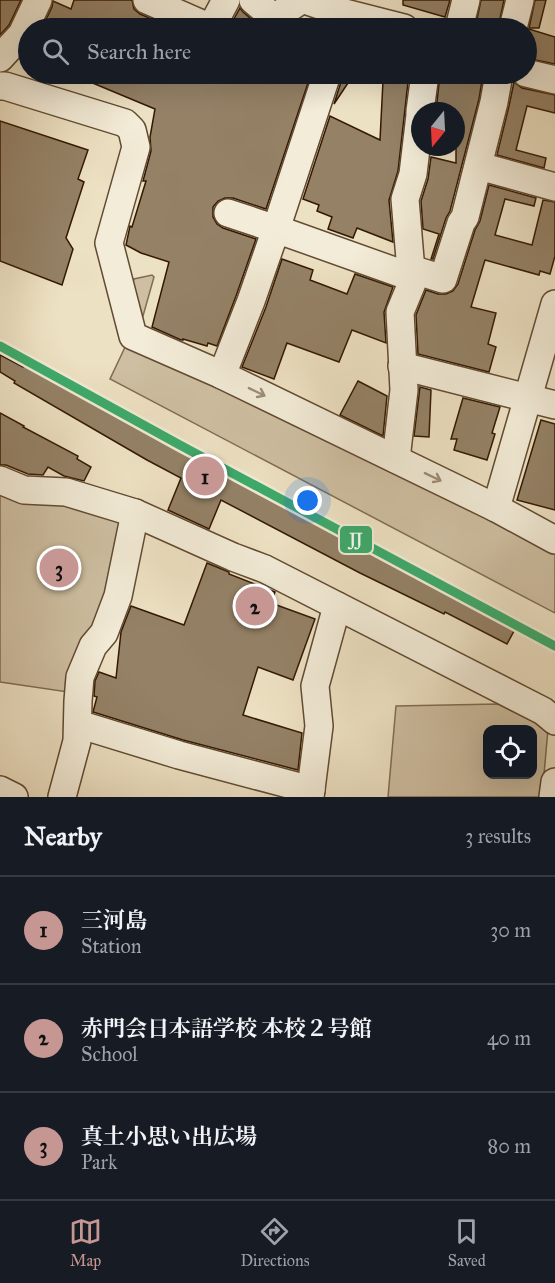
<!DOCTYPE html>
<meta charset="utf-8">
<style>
:root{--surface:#171b24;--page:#242831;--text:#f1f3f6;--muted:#9ea1a6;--line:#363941;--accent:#c59692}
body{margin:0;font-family:"IM FELL Great Primer","Noto Serif JP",serif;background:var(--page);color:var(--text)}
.controls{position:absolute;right:18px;bottom:18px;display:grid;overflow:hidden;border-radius:12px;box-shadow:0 6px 24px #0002}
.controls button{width:54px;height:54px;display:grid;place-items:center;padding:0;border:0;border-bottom:2px solid var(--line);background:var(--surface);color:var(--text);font:30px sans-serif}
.compass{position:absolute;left:411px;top:102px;width:54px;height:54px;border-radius:50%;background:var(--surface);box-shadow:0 6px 24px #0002;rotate:198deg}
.you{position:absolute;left:308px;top:501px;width:21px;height:21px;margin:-15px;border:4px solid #fff;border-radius:50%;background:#1a73e8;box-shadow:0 0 0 9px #1a73e833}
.badge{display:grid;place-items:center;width:39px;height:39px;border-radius:50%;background:var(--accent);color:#111;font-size:20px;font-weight:700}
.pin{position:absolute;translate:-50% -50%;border:3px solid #fff;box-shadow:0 2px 6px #0006}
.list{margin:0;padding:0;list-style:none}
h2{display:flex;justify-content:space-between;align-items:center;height:78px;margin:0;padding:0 24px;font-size:26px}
h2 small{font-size:20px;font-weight:400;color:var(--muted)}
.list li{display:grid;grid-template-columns:39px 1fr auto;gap:18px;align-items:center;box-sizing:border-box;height:108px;padding:0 24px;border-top:2px solid var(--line)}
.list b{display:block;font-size:22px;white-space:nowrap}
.list p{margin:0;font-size:20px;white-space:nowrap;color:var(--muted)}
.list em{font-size:20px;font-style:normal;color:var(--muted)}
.icon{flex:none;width:33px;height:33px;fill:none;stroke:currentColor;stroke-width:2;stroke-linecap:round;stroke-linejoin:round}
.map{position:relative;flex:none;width:555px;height:797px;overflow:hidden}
.search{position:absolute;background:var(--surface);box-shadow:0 6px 24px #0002;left:18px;right:18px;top:18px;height:66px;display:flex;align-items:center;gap:15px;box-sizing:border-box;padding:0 21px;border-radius:33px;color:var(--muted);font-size:22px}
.sheet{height:402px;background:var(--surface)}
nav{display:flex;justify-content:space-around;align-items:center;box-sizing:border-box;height:84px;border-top:2px solid var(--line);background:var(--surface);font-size:16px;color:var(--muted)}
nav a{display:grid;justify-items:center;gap:3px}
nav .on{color:var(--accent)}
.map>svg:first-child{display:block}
</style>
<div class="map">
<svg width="555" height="797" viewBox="0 0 555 797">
<rect width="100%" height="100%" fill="#ede1c3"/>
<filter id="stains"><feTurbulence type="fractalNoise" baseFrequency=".00333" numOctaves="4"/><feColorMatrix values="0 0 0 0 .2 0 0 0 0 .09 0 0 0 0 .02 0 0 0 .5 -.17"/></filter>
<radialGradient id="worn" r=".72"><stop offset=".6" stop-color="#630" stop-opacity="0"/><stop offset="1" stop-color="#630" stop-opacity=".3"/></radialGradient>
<g fill="#cebfa2" stroke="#816c52" stroke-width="1.5" fill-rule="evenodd">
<path d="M152,275L154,277L143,316H141L133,282L134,279Z"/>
<path d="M127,343L555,547V613L110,379Z"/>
<path d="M0,483L126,514L109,608L68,692L0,682Z"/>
<path d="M498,704L548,729L542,797H388L396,706ZM488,730H532V774H488Z"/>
</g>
<g fill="#948166" stroke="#341902" stroke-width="1.5">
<path d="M0,0H21L9,25L0,35Z"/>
<path d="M74,0H132L134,9L140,14L173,28H42L52,7L53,1L71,9Z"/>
<path d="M403,0H450L445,17L403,5Z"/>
<path d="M481,0H504L498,28H475Z"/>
<path d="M535,0H546L539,28H529Z"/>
<path d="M240,8L243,12L262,28H229Z"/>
<path d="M529,29L555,37V64L526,58V35Z"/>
<path d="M71,74H311L266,209L233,198H225L218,201L213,207V217L217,224L223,228L256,239L236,296L217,346L208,343L207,346L183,339V340H181L152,327L169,262L141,253L126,245L130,226L132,227L146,181H143L151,151L150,137L155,109Z"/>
<path d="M342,74H354L334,104L342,79Z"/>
<path d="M440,74H483L479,99L450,211L446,218L433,259H431L439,234L423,229L421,201L428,179L431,157L456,163V111H436Z"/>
<path d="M383,81L408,82L398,171L389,200L393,242L357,228L353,238L328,229L332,217L317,211L319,205L303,199L330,116L380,140Z"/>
<path d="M514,82L522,88L555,95V113L527,106L516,150L546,158L544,168L497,155L509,106Z"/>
<path d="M0,121L88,150L78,179L84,182L66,238L73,249L62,285L0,261Z"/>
<path d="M489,185L536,198L534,206L505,199L495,235L532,245L543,200L555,202V256L550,274L540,271L539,275L485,260L471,307L496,313L488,344L496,347L489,372L418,354L416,315L426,290L438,294H446L453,291L458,284L475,230L480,221Z"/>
<path d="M282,259L313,270L310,280L347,294L355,274L393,287L384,312L386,343L352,330L339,362L287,343L274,379L242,367L266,307Z"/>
<path d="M0,355L23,367L25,364L157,437L454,596L514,631L507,644L445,612L444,614L360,573L221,500L209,529L168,510L181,478L147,460L14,383L15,381L0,372Z"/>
<path d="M358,381L387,396L383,436L340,415Z"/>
<path d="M420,387L431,390L429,437L414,436Z"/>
<path d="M463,398L500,407L492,433L495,434L487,460L454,450L457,439H451Z"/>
<path d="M0,413L24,426L23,427L78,456L77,459L91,467L84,481L64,476L48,467L43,475L28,474L6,465H0Z"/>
<path d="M541,420L555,424V510L517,500Z"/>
<path d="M207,563L229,572V574L275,592L271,603L315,619L293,680L258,667L243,715L302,733L298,770L183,740L93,712L97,697L94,696L95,681L99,672L116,678L121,632L131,606L184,625Z"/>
</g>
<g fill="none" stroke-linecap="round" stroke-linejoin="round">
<g stroke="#624b32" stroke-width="30">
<g id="minor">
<path d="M147,0L211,28"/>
<path d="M253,0L274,18L301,0"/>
<path d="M305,0L337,11L404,28"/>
<path d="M211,28L226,0"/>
<path d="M459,28L466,0"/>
<path d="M513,28L520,0"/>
<path d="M0,58L22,34L38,0"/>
<path d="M526,73L555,80"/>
<path d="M0,86H5L125,123L132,130L136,147L109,243L133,336L222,375L496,508L555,540"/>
<path d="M420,111L425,74"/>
<path d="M479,166L555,187"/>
<path d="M228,213L276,229L327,74"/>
<path d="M411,269L443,279L461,223L465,217L494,102L499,74"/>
<path d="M402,366L555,405"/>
<path d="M222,375L251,301L276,229L411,277"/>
<path d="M396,459L404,390L400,312L412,283L405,199L413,174L420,115"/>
<path d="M0,480L24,490L66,492L135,513L233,557L265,569L543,711L555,721"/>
<path d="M496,508L555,304"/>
<path d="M78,724L179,755L311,790"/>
<path d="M0,790L14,797"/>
<path d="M62,797L77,741L78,701L80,677L93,646L104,633L118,596L135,513"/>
<path d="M310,797L319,726L315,686L337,606"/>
<path d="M553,797L555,782"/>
</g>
</g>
<use href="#minor" stroke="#f3ecd8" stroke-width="27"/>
<g stroke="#f3ecd8" stroke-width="14">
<path id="rail-1" d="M0,346L178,444L555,646"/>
</g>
<use href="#rail-1" stroke="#3cab6b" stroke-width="9"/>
</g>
<defs><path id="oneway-shaft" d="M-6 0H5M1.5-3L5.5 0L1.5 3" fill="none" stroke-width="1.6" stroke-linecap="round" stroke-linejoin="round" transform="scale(1.5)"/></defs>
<g stroke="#9d8d78">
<use href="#oneway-shaft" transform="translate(257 392) rotate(26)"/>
<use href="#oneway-shaft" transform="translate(433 477) rotate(26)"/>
</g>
<rect stroke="#f3ecd8" stroke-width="2" x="339" y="525" width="34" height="29" rx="6" fill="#3cab6b"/>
<g font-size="16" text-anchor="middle" font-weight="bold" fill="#fff">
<text x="356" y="545">JJ</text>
</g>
<rect width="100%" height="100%" filter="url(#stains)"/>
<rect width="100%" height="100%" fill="url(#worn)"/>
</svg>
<div class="controls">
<button><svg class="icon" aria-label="locate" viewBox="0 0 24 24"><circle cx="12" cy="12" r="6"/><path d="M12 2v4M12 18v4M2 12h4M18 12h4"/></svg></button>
</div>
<svg class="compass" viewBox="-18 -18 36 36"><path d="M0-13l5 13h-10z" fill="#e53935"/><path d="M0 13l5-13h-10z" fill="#9ea1a6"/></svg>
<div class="you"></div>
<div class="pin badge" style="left:205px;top:476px">1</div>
<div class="pin badge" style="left:255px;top:606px">2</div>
<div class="pin badge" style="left:59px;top:568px">3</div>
<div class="search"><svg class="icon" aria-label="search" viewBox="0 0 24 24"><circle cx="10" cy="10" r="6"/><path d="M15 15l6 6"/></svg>Search here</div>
</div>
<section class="sheet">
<h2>Nearby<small>3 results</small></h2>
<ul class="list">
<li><span class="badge">1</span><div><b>三河島</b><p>Station</p></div><em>30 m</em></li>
<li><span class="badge">2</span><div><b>赤門会日本語学校 本校２号館</b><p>School</p></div><em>40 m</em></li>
<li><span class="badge">3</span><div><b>真土小思い出広場</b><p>Park</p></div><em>80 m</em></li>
</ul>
</section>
<nav>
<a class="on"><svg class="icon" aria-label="map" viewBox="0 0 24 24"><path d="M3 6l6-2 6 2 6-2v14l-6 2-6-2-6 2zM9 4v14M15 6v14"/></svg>Map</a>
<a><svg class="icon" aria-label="directions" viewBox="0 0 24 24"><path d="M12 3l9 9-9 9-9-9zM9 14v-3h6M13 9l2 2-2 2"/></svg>Directions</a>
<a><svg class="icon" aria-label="saved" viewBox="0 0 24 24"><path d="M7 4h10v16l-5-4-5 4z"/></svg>Saved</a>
</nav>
